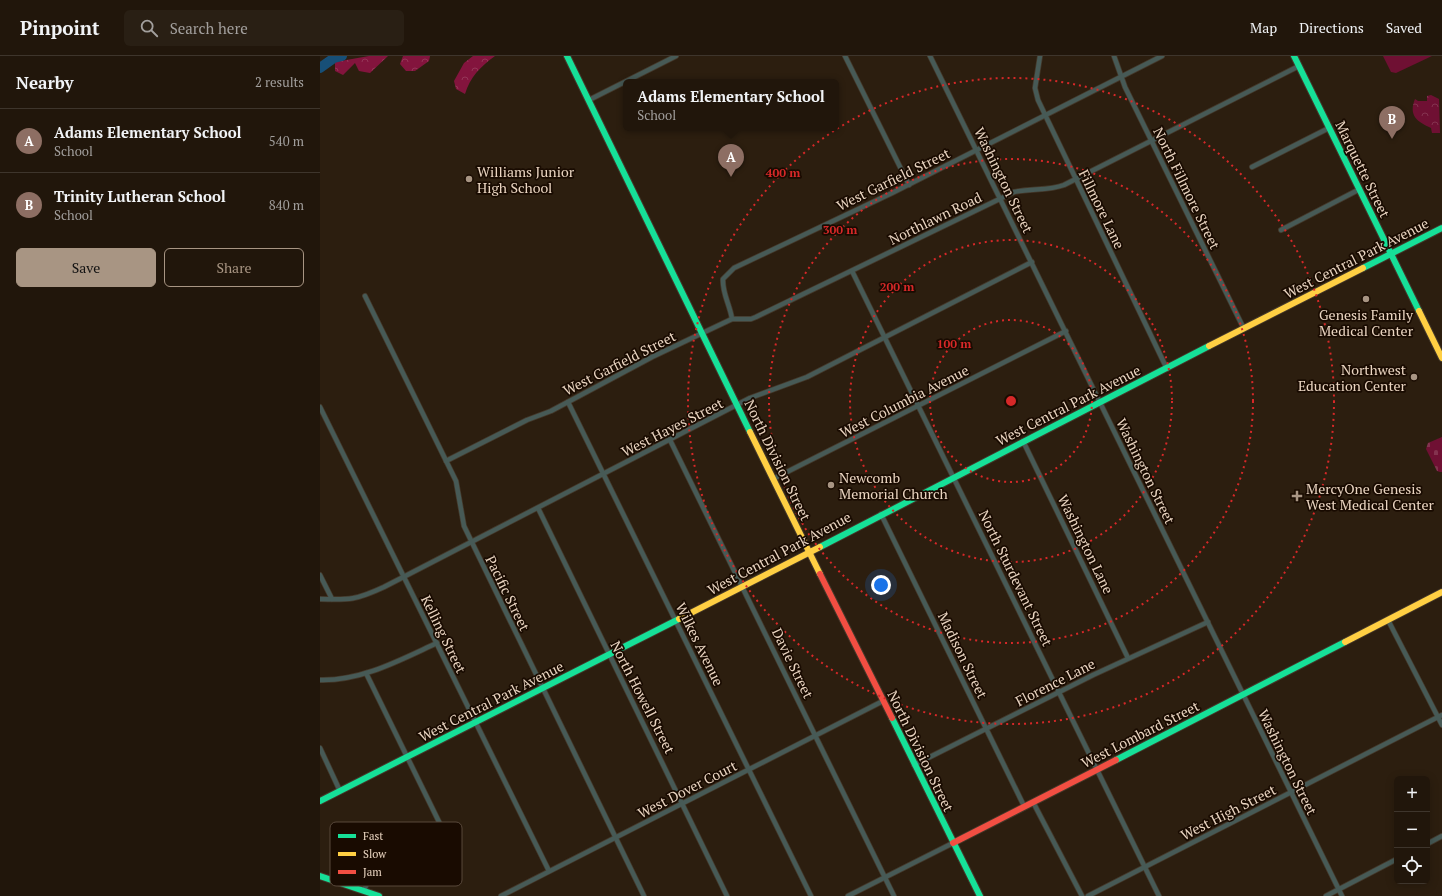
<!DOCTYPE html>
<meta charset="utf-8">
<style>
:root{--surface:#21160b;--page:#291f14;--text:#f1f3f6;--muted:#a29f9d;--line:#3e352c;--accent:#a89583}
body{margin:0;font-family:"PT Serif",serif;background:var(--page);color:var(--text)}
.controls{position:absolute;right:12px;bottom:12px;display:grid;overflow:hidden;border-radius:6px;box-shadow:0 2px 10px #0003}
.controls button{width:36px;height:36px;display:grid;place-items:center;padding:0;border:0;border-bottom:1px solid var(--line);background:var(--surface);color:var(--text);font:20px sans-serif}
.you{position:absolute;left:561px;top:529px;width:14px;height:14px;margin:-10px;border:3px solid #fff;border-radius:50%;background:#1a73e8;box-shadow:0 0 0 6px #1a73e833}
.badge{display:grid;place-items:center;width:26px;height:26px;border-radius:50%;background:var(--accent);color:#fff;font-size:13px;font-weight:700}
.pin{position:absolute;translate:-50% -33px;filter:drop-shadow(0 1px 2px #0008)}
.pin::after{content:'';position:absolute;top:21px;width:14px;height:12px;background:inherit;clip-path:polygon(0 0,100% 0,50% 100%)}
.popup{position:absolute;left:303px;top:23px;width:216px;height:52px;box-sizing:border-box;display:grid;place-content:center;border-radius:6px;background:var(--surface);filter:drop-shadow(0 1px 3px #0005);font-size:13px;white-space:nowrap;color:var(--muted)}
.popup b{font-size:15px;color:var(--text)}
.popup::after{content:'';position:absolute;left:50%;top:100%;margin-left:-8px;border:8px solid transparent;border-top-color:var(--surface)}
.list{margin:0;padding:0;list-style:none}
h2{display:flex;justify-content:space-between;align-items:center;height:52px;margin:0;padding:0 16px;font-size:17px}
h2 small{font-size:13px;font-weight:400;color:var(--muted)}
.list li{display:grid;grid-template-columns:26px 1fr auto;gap:12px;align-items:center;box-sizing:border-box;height:64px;padding:0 16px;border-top:1px solid var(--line)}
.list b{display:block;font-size:15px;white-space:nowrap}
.list p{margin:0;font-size:13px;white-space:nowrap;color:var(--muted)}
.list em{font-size:13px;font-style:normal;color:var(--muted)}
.actions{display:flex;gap:8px;padding:12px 16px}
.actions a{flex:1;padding:9px 0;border:1px solid var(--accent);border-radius:6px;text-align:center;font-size:14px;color:var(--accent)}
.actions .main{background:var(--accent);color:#111}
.icon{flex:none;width:22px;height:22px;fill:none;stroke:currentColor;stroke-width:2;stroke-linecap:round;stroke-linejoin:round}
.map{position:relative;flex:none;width:1122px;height:840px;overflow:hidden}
header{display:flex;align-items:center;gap:24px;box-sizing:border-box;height:56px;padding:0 20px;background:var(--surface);border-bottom:1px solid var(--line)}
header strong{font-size:19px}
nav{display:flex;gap:22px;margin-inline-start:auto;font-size:14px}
.search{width:280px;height:36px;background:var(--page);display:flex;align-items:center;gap:10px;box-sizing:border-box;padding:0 14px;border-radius:6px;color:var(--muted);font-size:15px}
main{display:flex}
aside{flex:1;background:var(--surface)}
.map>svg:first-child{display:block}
</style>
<header>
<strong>Pinpoint</strong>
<div class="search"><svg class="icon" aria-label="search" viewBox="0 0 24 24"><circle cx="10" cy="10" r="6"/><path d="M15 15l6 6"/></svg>Search here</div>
<nav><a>Map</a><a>Directions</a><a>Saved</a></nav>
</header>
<main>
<aside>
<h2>Nearby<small>2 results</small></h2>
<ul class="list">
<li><span class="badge" style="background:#8d6e63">A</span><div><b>Adams Elementary School</b><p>School</p></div><em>540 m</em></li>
<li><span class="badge" style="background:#8d6e63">B</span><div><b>Trinity Lutheran School</b><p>School</p></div><em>840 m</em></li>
</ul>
<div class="actions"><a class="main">Save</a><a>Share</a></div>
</aside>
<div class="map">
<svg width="1122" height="840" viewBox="0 0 1122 840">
<defs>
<pattern id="forest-crowns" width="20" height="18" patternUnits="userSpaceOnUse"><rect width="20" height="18" fill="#83143d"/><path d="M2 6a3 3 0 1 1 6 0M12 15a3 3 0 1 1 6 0" fill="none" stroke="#953557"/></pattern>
<pattern id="cemetery-stones" width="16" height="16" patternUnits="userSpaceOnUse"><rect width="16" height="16" fill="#6f1033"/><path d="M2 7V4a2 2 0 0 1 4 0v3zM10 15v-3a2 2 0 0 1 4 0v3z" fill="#84324f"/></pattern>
<pattern id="park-crowns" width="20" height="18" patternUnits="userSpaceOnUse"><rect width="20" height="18" fill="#6f1033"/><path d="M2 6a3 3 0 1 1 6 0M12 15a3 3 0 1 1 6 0" fill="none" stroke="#84324f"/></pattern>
</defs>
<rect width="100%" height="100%" fill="#2c1e0f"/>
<g fill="url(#forest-crowns)">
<path d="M49,0H68L50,17L39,15L35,7L23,19L15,15V6Z"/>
<path d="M83,0H110L109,5L95,15H86L80,8Z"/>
<path d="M153,0H175C160,11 150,21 145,38L136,33L134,25L144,7Z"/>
</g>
<path fill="url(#cemetery-stones)" d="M1122,381V416H1120L1117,415L1106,393L1108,387Z"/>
<path fill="url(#park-crowns)" d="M1111,39L1119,43L1120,77H1112L1111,72C1098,66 1088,60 1095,43L1098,45H1107V40Z"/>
<path fill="#6f1033" d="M1063,0H1112L1076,17L1071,16Z"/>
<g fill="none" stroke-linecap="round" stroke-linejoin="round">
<path stroke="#174f77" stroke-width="10" d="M0,12L14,2L22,0"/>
<g stroke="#44382a" stroke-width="6">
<g id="street">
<path d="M525,0L589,129"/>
<path d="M610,0L1022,840"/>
<path d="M720,0L715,32L718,44L847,313"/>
<path d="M794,0L805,31L924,273"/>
<path d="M269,44L356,0"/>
<path d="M932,111L1009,72"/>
<path d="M961,174L1040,133"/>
<path d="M532,215L839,840"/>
<path d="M45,240L136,425L144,470L324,840"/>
<path d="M412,263C410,249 402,237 403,223L414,212L572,137L842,0"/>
<path d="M248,346L491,840"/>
<path d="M0,351L229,815"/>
<path d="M350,384L574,840"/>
<path d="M703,385L808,602"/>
<path d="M126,405L207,364L231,355L332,301L412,263H431L436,261L694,136C711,132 728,135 744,129L979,10"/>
<path d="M453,423L746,275"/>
<path d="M218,452L407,840"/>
<path d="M561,458L704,750"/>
<path d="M0,519L12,543"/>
<path d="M0,543C30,544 36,544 64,531L430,342L487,321L712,206"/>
<path d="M1068,564L1122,669"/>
<path d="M46,617L123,774"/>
<path d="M0,624C42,625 80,604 117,587"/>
<path d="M0,692L20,735"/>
<path d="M594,709L773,619L888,566"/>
<path d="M713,746L762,840"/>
<path d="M1107,788L1122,780"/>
<path d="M44,835L56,802"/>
<path d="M181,840L563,645"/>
<path d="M528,840L633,787"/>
<path d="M768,840L1122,659"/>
<path d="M1006,840L1077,803"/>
</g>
</g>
<g stroke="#44382a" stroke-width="8">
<g id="fast">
<path d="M247,0L430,376"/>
<path d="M974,0L1099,255"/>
<path d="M1043,212L1122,172"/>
<path d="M500,491L889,290"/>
<path d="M572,662L660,840"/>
<path d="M796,704L1025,586"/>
<path d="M0,745L359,563"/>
<path d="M0,820L59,840"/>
</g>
</g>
<g stroke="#44382a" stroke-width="8">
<g id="slow">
<path d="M1099,255L1122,302"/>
<path d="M889,290L1043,212"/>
<path d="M430,376L500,518"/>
<path d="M359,563L500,491"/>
<path d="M1025,586L1122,536"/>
</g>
</g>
<g stroke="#44382a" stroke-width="8">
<g id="jam">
<path d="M500,518L572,662"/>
<path d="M633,787L796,704"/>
</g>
</g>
<use href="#street" stroke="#475a56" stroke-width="4.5"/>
<use href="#fast" stroke="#16e098" stroke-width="6"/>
<use href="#slow" stroke="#ffcf43" stroke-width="6"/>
<use href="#jam" stroke="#f24e42" stroke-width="6"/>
</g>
<g fill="none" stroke="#d62828" stroke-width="2" stroke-dasharray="2 4">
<circle cx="691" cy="345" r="81"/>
<circle cx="691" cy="345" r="161"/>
<circle cx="691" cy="345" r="242"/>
<circle cx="691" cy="345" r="323"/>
</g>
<g fill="#a89583" stroke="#190b01" stroke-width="1.5">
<circle cx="149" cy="123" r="4"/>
<circle cx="1046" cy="243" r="4"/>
<circle cx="1094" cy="321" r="4"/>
<circle cx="511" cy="429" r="4"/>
<path d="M975 434h4v4h4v4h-4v4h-4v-4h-4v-4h4z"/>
</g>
<g text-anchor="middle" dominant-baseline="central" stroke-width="3.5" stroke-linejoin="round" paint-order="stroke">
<g font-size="14" fill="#ead5c1" stroke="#190b01">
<text transform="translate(1043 113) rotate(64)">Marquette Street</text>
<text transform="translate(573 123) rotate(-26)">West Garfield Street</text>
<text transform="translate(684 124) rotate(64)">Washington Street</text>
<text transform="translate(867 132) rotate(64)">North Fillmore Street</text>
<text transform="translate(782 153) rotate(64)">Fillmore Lane</text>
<text transform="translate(615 162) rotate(-26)">Northlawn Road</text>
<text transform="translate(1036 202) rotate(-27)">West Central Park Avenue</text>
<text transform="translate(299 307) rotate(-27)">West Garfield Street</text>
<text transform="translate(584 345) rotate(-27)">West Columbia Avenue</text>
<text transform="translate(748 349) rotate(-27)">West Central Park Avenue</text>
<text transform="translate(352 371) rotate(-27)">West Hayes Street</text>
<text transform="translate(458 404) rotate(64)">North Division Street</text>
<text transform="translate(826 415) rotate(64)">Washington Street</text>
<text transform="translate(766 488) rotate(64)">Washington Lane</text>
<text transform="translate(459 497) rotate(-28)">West Central Park Avenue</text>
<text transform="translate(696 522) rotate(64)">North Sturdevant Street</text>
<text transform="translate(188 537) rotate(64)">Pacific Street</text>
<text transform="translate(124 578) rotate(64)">Kelling Street</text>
<text transform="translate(380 588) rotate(64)">Wilkes Avenue</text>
<text transform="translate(643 599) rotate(64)">Madison Street</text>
<text transform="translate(473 607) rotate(64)">Davie Street</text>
<text transform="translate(735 626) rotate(-27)">Florence Lane</text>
<text transform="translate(323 641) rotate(63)">North Howell Street</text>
<text transform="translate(171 645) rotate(-27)">West Central Park Avenue</text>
<text transform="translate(820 678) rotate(-27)">West Lombard Street</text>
<text transform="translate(601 695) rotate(64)">North Division Street</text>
<text transform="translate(968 706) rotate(64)">Washington Street</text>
<text transform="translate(367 733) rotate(-27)">West Dover Court</text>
<text transform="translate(908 756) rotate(-27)">West High Street</text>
</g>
<g font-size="14" fill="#ead5c1" stroke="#190b01" text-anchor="start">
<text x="157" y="115">Williams Junior<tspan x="157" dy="16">High School</tspan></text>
<text x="1046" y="258" text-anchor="middle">Genesis Family<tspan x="1046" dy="16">Medical Center</tspan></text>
<text x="1086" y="313" text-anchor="end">Northwest<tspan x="1086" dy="16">Education Center</tspan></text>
<text x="519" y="421">Newcomb<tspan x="519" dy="16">Memorial Church</tspan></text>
<text x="986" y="432">MercyOne Genesis<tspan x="986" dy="16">West Medical Center</tspan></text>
</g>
</g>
<rect x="10" y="766" width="132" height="64" rx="6" fill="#190b01" stroke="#58483b" stroke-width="1"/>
<rect x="18" y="778" width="18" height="4" fill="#16e098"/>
<rect x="18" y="796" width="18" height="4" fill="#ffcf43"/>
<rect x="18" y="814" width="18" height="4" fill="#f24e42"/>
<g font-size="11" fill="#ead5c1">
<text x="43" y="784">Fast</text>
<text x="43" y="802">Slow</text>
<text x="43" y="820">Jam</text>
</g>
<circle cx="691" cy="345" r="6" fill="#d62828" stroke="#190b01" stroke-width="2"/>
<g font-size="12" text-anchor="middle" font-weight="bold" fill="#d62828" stroke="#190b01" stroke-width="3.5" stroke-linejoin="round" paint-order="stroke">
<text x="463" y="121">400 m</text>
<text x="520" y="178">300 m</text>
<text x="577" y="235">200 m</text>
<text x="634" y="292">100 m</text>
</g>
</svg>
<div class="controls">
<button>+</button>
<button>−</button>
<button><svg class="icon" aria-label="locate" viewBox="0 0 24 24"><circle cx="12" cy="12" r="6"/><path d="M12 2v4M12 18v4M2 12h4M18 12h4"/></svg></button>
</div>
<div class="you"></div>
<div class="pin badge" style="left:411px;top:121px;background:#8d6e63">A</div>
<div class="popup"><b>Adams Elementary School</b>School</div>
<div class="pin badge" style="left:1072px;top:83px;background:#8d6e63">B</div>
</div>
</main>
